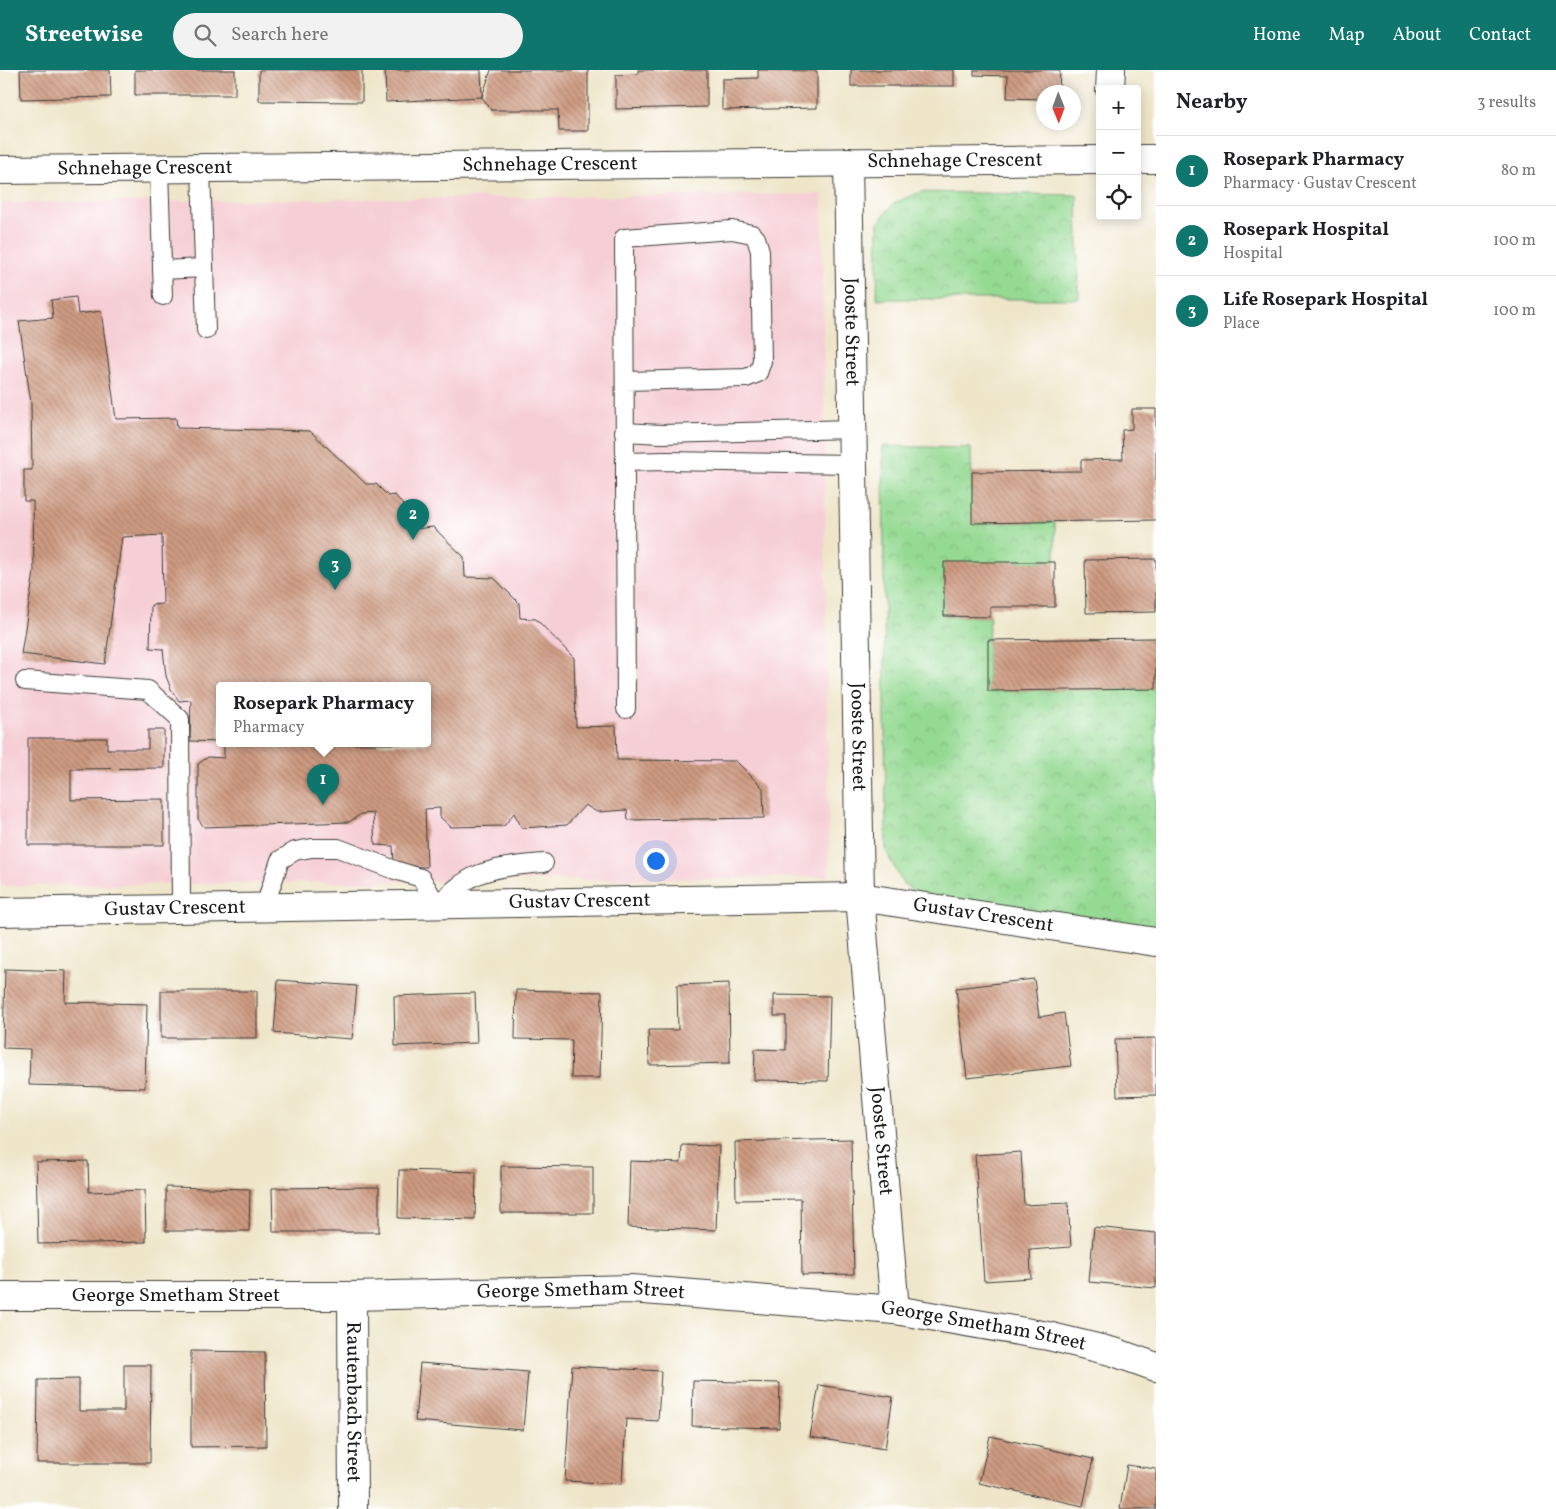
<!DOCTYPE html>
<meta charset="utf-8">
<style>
:root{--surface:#fff;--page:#f2f2f2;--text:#202124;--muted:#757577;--line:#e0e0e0;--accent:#0f766e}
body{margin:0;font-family:Vollkorn,serif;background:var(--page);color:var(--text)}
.controls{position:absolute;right:15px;top:15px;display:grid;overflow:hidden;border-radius:5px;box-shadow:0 2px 12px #0003}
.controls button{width:45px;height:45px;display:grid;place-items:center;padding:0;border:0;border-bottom:1px solid var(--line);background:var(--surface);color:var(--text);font:25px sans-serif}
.compass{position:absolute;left:1036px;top:15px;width:45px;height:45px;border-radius:50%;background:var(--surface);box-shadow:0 2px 12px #0003;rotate:179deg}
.you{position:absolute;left:655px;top:790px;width:18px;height:18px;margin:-12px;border:4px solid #fff;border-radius:50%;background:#1a73e8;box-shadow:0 0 0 8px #1a73e833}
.badge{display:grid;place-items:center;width:32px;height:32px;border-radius:50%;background:var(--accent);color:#fff;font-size:16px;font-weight:700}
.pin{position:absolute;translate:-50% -41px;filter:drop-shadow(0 1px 2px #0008)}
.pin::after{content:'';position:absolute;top:26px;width:18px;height:15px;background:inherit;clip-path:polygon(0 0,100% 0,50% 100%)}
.popup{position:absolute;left:216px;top:612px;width:215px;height:65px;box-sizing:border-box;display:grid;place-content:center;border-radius:5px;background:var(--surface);filter:drop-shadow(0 1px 4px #0005);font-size:16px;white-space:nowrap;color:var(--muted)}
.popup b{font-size:19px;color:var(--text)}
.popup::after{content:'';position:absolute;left:50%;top:100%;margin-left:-10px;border:10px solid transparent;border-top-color:var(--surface)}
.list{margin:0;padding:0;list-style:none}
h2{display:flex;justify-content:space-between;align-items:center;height:65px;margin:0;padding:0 20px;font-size:21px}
h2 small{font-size:16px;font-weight:400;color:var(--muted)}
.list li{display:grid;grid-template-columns:32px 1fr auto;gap:15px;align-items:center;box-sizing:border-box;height:70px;padding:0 20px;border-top:1px solid var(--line)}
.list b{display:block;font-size:19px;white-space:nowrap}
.list p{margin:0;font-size:16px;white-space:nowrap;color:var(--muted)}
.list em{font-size:16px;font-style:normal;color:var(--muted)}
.icon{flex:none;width:28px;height:28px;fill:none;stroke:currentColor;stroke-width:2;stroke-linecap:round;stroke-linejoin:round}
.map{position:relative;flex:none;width:1156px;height:1439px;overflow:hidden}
header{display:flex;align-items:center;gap:30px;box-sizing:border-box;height:70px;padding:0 25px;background:var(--accent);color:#fff}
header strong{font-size:24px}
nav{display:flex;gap:28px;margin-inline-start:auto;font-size:18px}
.search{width:350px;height:45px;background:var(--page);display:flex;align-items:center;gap:12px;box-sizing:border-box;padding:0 18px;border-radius:28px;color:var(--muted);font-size:19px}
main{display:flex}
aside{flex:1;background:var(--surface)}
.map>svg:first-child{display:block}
</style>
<header>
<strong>Streetwise</strong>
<div class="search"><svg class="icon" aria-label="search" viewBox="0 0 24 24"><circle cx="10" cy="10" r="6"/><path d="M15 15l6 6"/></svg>Search here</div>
<nav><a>Home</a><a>Map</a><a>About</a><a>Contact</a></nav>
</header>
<main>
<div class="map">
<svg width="1156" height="1439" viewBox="0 0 1156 1439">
<defs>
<pattern id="park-crowns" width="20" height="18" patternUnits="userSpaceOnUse" patternTransform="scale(1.25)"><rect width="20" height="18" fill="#95da93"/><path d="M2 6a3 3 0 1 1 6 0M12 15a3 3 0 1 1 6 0" fill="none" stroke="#80ba7e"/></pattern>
<pattern id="building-back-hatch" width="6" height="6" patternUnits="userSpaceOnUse" patternTransform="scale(1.25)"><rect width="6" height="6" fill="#cf9b82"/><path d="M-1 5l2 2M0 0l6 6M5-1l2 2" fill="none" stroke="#a77e6a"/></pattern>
</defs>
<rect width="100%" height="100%" fill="#fff"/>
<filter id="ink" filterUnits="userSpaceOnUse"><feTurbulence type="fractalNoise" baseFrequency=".02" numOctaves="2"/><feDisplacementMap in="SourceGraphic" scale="10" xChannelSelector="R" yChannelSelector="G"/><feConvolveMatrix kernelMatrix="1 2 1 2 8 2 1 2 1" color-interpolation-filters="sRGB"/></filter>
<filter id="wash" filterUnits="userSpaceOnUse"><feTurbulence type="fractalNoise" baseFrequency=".0096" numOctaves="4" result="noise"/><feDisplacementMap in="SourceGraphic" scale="20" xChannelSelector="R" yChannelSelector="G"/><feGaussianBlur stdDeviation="1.12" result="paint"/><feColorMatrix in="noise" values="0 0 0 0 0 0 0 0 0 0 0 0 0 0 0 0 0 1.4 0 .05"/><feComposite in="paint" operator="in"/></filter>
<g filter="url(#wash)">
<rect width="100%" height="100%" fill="#efe6ca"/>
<path fill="#f6cfd6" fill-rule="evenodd" d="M822,124L829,807L0,816V133ZM219,616H427V674H219Z"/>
<g fill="url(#park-crowns)" stroke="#587b58">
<path d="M921,122L1077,125L1079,229H877L878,153L894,133Z"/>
<path d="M883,376L971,378L973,453L1055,452V492L944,493L945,546L990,547L988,570V621L1156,619V864L927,830L903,814L886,781Z"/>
</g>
<g id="blocks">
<g fill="url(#building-back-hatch)">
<path d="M20,0H110L111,27L21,29Z"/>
<rect x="135" y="0" width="100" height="25"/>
<path d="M259,0H362V32L259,31Z"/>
<path d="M385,0H481L482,27L491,0H588V61H559L558,40H491L482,27L386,32Z"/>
<path d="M638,0H707V37L616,39V5L638,4Z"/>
<path d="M758,0L817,1V38L722,40V9L758,8Z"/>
<rect x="851" y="0" width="103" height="16"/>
<path d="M974,0H1060L1059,22H1044V29L1007,28L1008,6L974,5Z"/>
<path d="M76,227L78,244L101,241L116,349L176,348L177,358L310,361L366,414H376L388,426L395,425L412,446L414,459L433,457L464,487L465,507L494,508L519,533L520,548L536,549L574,588L576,657L616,656L617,690L736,691L763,718L764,748L628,750L627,740L597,742L585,735L567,755L522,758L514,743L504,756L451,757L440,747V738L425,739L427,797L394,796L393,776L375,775L373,743L361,744L349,752L204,757L198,749V694L208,687L224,688V674H427V616H219V672L190,671L191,630L179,631L171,619L166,606L163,579L150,578L151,535L163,534L162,465L122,467L105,594L21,584L34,502L33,431H24V400H32L31,333L19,251L53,248L51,230Z"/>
<path d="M1132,339H1156V450L972,453V402L1081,401V390L1123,389L1122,360L1132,359Z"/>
<path d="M1156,489V542L1086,543L1085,490Z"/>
<path d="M944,492H1055V537H990V547L944,546Z"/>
<path d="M1156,568V619L988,621V570Z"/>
<path d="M148,660H164V698L71,699V730L164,729V775H28V668H107V679H148Z"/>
<path d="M5,899L66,901L65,932L147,934L145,1018L29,1015L30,979L3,978Z"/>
<path d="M1034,909L1039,947L1064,943L1071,996L967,1008L956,918Z"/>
<path d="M278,910L357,916L352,969L274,963Z"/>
<path d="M729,913L730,993L649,995L648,960H678L677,915Z"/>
<path d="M516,920L602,922L600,1008H571L572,970L515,969Z"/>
<rect x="161" y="921" width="96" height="47"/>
<path d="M475,923L477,973L395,976L394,926Z"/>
<path d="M774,925L830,926L828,1011L754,1010L755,979L786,980V946H774Z"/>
<path d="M1156,968V1025L1117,1026L1115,969Z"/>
<path d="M851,1069L854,1204L802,1205L801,1129L736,1130L735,1072Z"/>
<path d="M682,1075L719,1076L716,1160L628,1157L630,1091L681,1093Z"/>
<path d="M1021,1082L1024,1135L1068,1133L1071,1177L1030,1180L1031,1208L984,1211L975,1085Z"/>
<path d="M88,1091L89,1122L145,1120L146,1172L38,1174L36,1092Z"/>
<path d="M501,1096L593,1097V1143H501Z"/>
<path d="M399,1100L476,1102L475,1150L398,1148Z"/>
<path d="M166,1117L250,1119L249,1161H166Z"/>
<path d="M379,1117V1162H273L272,1118Z"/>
<path d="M1094,1157L1156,1163V1218L1089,1212Z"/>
<path d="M191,1281L265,1282L266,1376L191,1377Z"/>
<path d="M420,1293L528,1302L523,1360L415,1351Z"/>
<path d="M124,1295H151L150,1393H37L38,1310L79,1309V1341H124Z"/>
<path d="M572,1296L661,1301L658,1351L626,1349L622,1414L565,1411Z"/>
<path d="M693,1311L780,1313L779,1358L692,1356Z"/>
<path d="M819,1315L893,1327L885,1379L810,1367Z"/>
<path d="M990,1366L1093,1389L1083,1436L979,1413Z"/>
<path d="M1127,1395L1156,1399V1439H1120Z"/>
</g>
</g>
</g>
<g filter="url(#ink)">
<use href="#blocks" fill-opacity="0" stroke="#3c3a36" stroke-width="1"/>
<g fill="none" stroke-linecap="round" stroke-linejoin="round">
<g stroke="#3c3a36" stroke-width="20">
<g id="service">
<path d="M159,98L163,226"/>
<path d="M201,98L206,260"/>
<path d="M162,200L204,198"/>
<path d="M625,311L746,308L758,303L762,291L760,181L756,168L752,164L732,160L624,168L626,639"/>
<path d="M624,362L662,364L852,359"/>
<path d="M625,392L665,391L853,394"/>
<path d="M25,611L148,620L180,649L181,840"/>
<path d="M269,838V823L280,790L295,781L312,778H338L395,800L421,808L437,835C448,825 460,813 475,806C495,797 522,795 544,793"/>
</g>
</g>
<g stroke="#3c3a36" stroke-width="30">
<g id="minor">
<path d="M1110,19L1111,0"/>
<path d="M1137,89H1156"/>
<path id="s1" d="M848,92L860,827L895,1240"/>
<path id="s2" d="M0,100L1100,90"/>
<path id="s3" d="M0,842L860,827L1156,872"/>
<path id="s4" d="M0,1226H352L631,1219L895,1240L1048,1266L1114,1282L1156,1297"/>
<path id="s5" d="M352,1226L353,1439"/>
</g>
</g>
<use href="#service" stroke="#fff" stroke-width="18"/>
<use href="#minor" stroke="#fff" stroke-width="28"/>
</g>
</g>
<g text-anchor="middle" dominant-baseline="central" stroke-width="4" stroke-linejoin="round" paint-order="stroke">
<g font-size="20" fill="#1c1c1c" stroke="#fff">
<text stroke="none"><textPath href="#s2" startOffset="955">Schnehage Crescent</textPath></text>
<text stroke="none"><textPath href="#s2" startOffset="550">Schnehage Crescent</textPath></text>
<text stroke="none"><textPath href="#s2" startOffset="145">Schnehage Crescent</textPath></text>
<text stroke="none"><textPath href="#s1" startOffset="170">Jooste Street</textPath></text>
<text stroke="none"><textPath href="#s1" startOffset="575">Jooste Street</textPath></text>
<text stroke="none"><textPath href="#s3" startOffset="580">Gustav Crescent</textPath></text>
<text stroke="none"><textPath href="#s3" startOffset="175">Gustav Crescent</textPath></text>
<text stroke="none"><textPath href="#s3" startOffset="985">Gustav Crescent</textPath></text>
<text stroke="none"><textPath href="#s1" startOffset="980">Jooste Street</textPath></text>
<text stroke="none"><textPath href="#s4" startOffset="581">George Smetham Street</textPath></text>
<text stroke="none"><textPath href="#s4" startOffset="176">George Smetham Street</textPath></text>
<text stroke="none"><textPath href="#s4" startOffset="986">George Smetham Street</textPath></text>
<text stroke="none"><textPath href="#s5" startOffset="106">Rautenbach Street</textPath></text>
</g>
</g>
</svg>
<div class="controls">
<button>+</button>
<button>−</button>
<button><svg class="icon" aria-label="locate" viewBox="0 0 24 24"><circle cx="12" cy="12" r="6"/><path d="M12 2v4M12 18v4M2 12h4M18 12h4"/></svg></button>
</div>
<svg class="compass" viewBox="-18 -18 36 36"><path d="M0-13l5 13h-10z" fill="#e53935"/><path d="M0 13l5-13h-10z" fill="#757577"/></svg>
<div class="you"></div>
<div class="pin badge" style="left:323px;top:735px">1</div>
<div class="popup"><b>Rosepark Pharmacy</b>Pharmacy</div>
<div class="pin badge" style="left:413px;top:470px">2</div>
<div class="pin badge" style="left:335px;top:520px">3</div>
</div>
<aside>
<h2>Nearby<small>3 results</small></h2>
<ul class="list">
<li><span class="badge">1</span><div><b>Rosepark Pharmacy</b><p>Pharmacy · Gustav Crescent</p></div><em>80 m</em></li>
<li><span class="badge">2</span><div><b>Rosepark Hospital</b><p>Hospital</p></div><em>100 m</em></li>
<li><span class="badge">3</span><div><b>Life Rosepark Hospital</b><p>Place</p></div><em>100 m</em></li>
</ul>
</aside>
</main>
